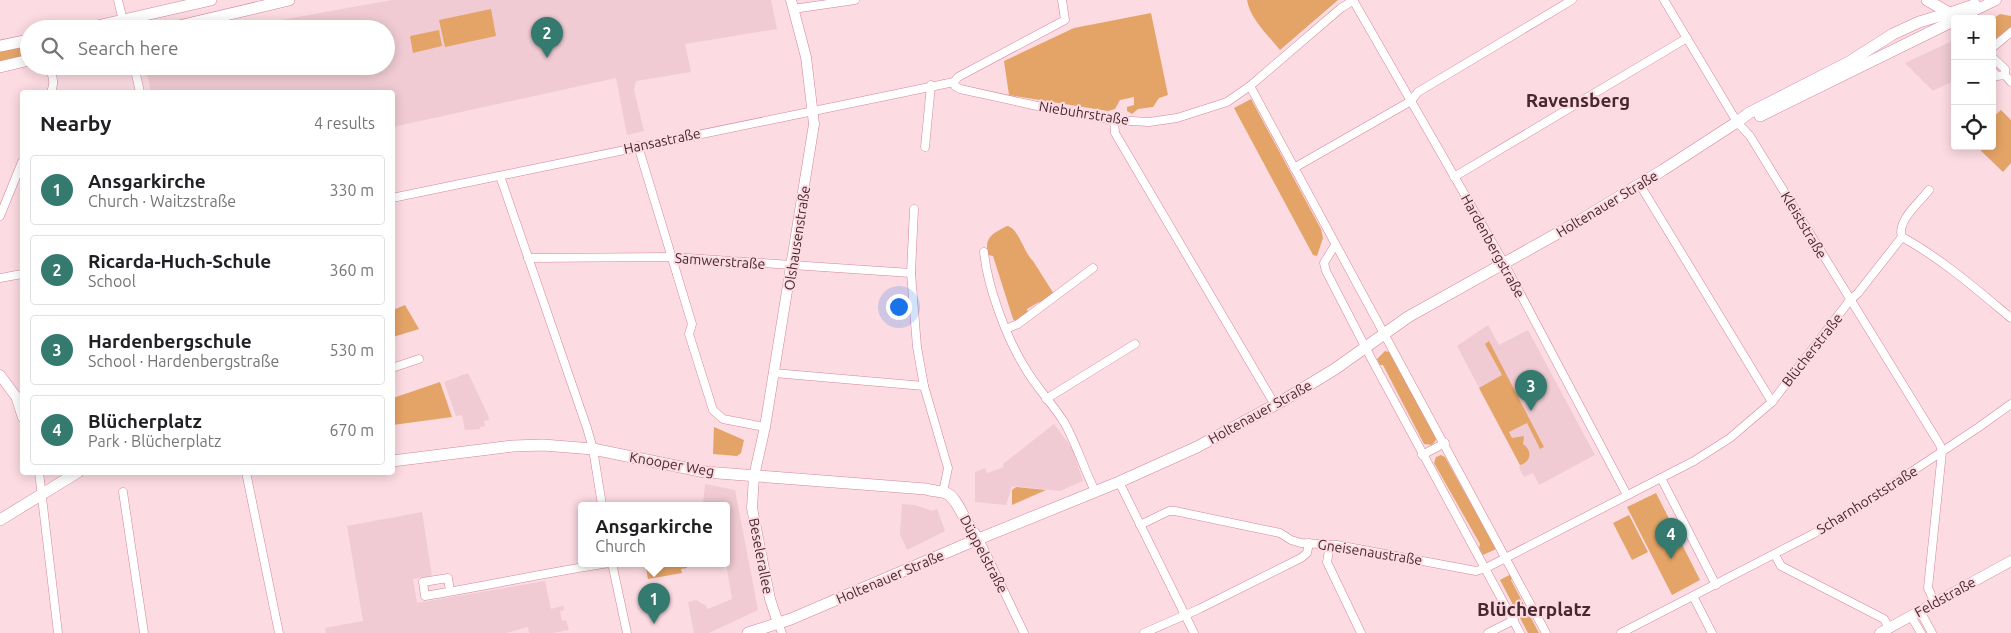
<!DOCTYPE html>
<meta charset="utf-8">
<style>
:root{--surface:#fff;--page:#f2f2f2;--text:#202124;--muted:#757577;--line:#e0e0e0;--accent:#347a6f}
body{margin:0;font-family:Ubuntu,sans-serif;background:var(--page);color:var(--text)}
.controls{position:absolute;right:15px;top:15px;display:grid;overflow:hidden;border-radius:5px;box-shadow:0 2px 12px #0003}
.controls button{width:45px;height:45px;display:grid;place-items:center;padding:0;border:0;border-bottom:1px solid var(--line);background:var(--surface);color:var(--text);font:25px sans-serif}
.you{position:absolute;left:898px;top:306px;width:18px;height:18px;margin:-12px;border:4px solid #fff;border-radius:50%;background:#1a73e8;box-shadow:0 0 0 8px #1a73e833}
.badge{display:grid;place-items:center;width:32px;height:32px;border-radius:50%;background:var(--accent);color:#fff;font-size:16px;font-weight:700}
.pin{position:absolute;translate:-50% -41px;filter:drop-shadow(0 1px 2px #0008)}
.pin::after{content:'';position:absolute;top:26px;width:18px;height:15px;background:inherit;clip-path:polygon(0 0,100% 0,50% 100%)}
.popup{position:absolute;left:578px;top:502px;width:152px;height:65px;box-sizing:border-box;display:grid;place-content:center;border-radius:5px;background:var(--surface);filter:drop-shadow(0 1px 4px #0005);font-size:16px;white-space:nowrap;color:var(--muted)}
.popup b{font-size:19px;color:var(--text)}
.popup::after{content:'';position:absolute;left:50%;top:100%;margin-left:-10px;border:10px solid transparent;border-top-color:var(--surface)}
.list{margin:0;padding:0;list-style:none}
h2{display:flex;justify-content:space-between;align-items:center;height:65px;margin:0;padding:0 20px;font-size:21px}
h2 small{font-size:16px;font-weight:400;color:var(--muted)}
.list li{display:grid;grid-template-columns:32px 1fr auto;gap:15px;align-items:center;box-sizing:border-box;height:70px;margin:0 10px 10px;padding:0 10px;border:1px solid var(--line);border-radius:5px}
.list b{display:block;font-size:19px;white-space:nowrap}
.list p{margin:0;font-size:16px;white-space:nowrap;color:var(--muted)}
.list em{font-size:16px;font-style:normal;color:var(--muted)}
.icon{flex:none;width:28px;height:28px;fill:none;stroke:currentColor;stroke-width:2;stroke-linecap:round;stroke-linejoin:round}
.map{position:relative;flex:none;width:2011px;height:633px;overflow:hidden}
.search{position:absolute;background:var(--surface);box-shadow:0 2px 12px #0003;left:20px;top:20px;width:375px;height:55px;display:flex;align-items:center;gap:12px;box-sizing:border-box;padding:0 18px;border-radius:28px;color:var(--muted);font-size:19px}
.panel{position:absolute;background:var(--surface);box-shadow:0 2px 12px #0003;left:20px;top:90px;width:375px;height:385px;border-radius:5px}
.map>svg:first-child{display:block}
</style>
<div class="map">
<svg width="2011" height="633" viewBox="0 0 2011 633">
<rect width="100%" height="100%" fill="#fcdbe2"/>
<g fill="#f0cbd3">
<path d="M392,0H771L777,29L685,44L691,72L636,81L634,90L644,131L627,135L616,78L393,127L392,92H151L145,66H386V29H241L270,22Z"/>
<path d="M1952,41L1955,44V80L1933,91L1905,63Z"/>
<path d="M1488,325L1499,345L1528,330L1595,455L1539,485L1533,473L1524,477L1519,468L1520,465L1457,346Z"/>
<path d="M468,373L488,415L489,420L484,421L485,426L480,427V429L465,430L462,415L456,416L444,382Z"/>
<path d="M1054,424L1072,448L1083,481L1060,491L1012,486L1006,505L975,502V472L985,468L987,473L1004,467L1003,464Z"/>
<path d="M705,484L735,490L758,610L709,633H694L688,602L696,600L705,605L708,609L732,599L726,563V505H703Z"/>
<path d="M902,504L915,505L932,511L937,509L945,531L907,550L900,534Z"/>
<path d="M422,512L432,576L413,579L417,603L545,581L551,609L563,606L564,610L560,611L562,621L566,620L569,630L552,633H529L528,627L506,633H326L325,628L363,621L347,526Z"/>
</g>
<g fill="#e5a467">
<path d="M1247,0H1338L1280,50C1268,35 1250,19 1247,0Z"/>
<path d="M491,9L496,36L445,47L439,20Z"/>
<path d="M1151,13L1168,95L1159,98L1153,107L1138,109L1132,114L1127,111V107L1134,105V97L1120,100L1115,109L1108,111L1009,95L1004,61L1074,28Z"/>
<path d="M2000,14L2011,16V27L1994,40L1992,38L1995,28L1994,18Z"/>
<path d="M439,30L442,46L413,53L410,36Z"/>
<path d="M29,44V56L0,62V51Z"/>
<path d="M1251,99L1321,229L1323,238L1317,256L1313,255L1234,108Z"/>
<path d="M2001,110L2011,120V163L2003,172L1976,146H1992V118Z"/>
<path d="M1007,226C1018,227 1024,253 1033,261L1054,294L1040,304L1039,302L1027,309L1028,313L1015,321L1013,319L993,256L988,255C984,237 992,234 1007,226Z"/>
<path d="M405,305L419,329L393,337V310Z"/>
<path d="M1489,341L1544,447L1540,449L1527,423L1509,432L1512,438L1524,436L1523,444C1533,451 1531,462 1520,465L1479,388L1502,375L1485,344Z"/>
<path d="M1385,351L1389,352L1435,436L1436,440L1432,445L1424,444L1383,365H1380L1377,359Z"/>
<path d="M440,382L452,417L393,425V398Z"/>
<path d="M714,427L744,440L741,453L737,456L713,454Z"/>
<path d="M1441,455L1445,457L1496,549L1483,555L1479,548L1480,544L1434,463L1436,457Z"/>
<path d="M1016,487L1046,490L1012,505V490Z"/>
<path d="M1656,493L1700,580L1672,595L1627,507Z"/>
<path d="M1629,515L1648,552L1632,560L1613,523Z"/>
<path d="M645,563H686L687,568L681,569L682,573L648,579Z"/>
<path d="M1511,574L1513,577L1511,580L1539,633H1528L1500,580Z"/>
</g>
<g fill="none" stroke-linecap="round" stroke-linejoin="round">
<g stroke="#d3879b" stroke-width="9">
<g id="minor">
<path d="M118,0L125,29"/>
<path d="M1353,0L1504,263L1627,495"/>
<path d="M1664,0L1737,122L1750,136L1940,445L1942,452L1928,588L1935,603"/>
<path d="M793,9L855,0"/>
<path d="M1992,48L2011,32"/>
<path d="M1992,57L2005,69V75L2011,82"/>
<path d="M45,66C54,74 55,82 51,92"/>
<path d="M134,66L140,92"/>
<path d="M1992,70L1997,76L2005,75"/>
<path d="M954,82L955,86L960,89L1042,107L1114,120L1149,122L1177,118L1227,102L1250,86L1341,8L1354,0"/>
<path d="M954,82L958,77L1065,20L1062,0"/>
<path d="M1250,86L1546,633"/>
<path d="M1114,120L1115,133L1275,405"/>
<path d="M638,146L692,324L689,334L713,410L723,419L765,427"/>
<path d="M925,147L931,85"/>
<path d="M1294,168L1411,101L1418,92L1572,0"/>
<path d="M500,176L587,428L593,449L602,505"/>
<path d="M1454,177L1687,38"/>
<path d="M1640,185L1772,402"/>
<path d="M392,198L954,82"/>
<path d="M914,209L911,273L917,347L924,386L948,468L943,492"/>
<path d="M0,216L22,162"/>
<path d="M1902,237C1942,259 1976,289 2011,318"/>
<path d="M1902,237C1896,221 1920,202 1929,190"/>
<path d="M1335,245L1324,263L1326,271L1372,360L1520,633"/>
<path d="M984,252C987,285 1006,337 1024,366C1035,386 1052,403 1064,422C1076,443 1084,469 1095,491"/>
<path d="M528,258L672,257L911,273"/>
<path d="M0,278L22,274"/>
<path d="M1006,329L1018,324L1093,268"/>
<path d="M392,368L419,359"/>
<path d="M774,373L924,386"/>
<path d="M15,396L22,418"/>
<path d="M1046,399L1135,344"/>
<path d="M1422,455L1445,443"/>
<path d="M39,472L58,633"/>
<path d="M246,472L279,633"/>
<path d="M1661,478L1716,585"/>
<path d="M1119,482L1194,633"/>
<path d="M123,492L144,633"/>
<path d="M1140,525L1169,511H1175L1280,533L1291,540L1301,543L1337,545L1476,571L1486,568L1694,461L1730,438L1772,402L1850,300L1858,293L1902,237"/>
<path d="M979,539L1024,633"/>
<path d="M1330,545L1327,562L1361,633"/>
<path d="M1775,555L1781,566L1884,619L1889,628"/>
<path d="M612,563L627,633"/>
<path d="M450,591L448,578L423,582L425,596C487,586 548,572 610,563"/>
<path d="M1693,596L1712,633"/>
<path d="M1920,611L1932,633"/>
<path d="M1911,616L1921,633"/>
<path d="M778,623L782,633"/>
<path d="M1144,633L1199,609L1301,558L1307,553L1309,543"/>
<path d="M1488,633L1514,620"/>
<path d="M1621,633L1813,534L1857,508L1979,427L2011,404"/>
</g>
</g>
<g stroke="#d3879b" stroke-width="11">
<g id="tertiary">
<path d="M1949,13L1975,4"/>
<path d="M1957,19L1996,0"/>
<path d="M0,375L14,394L22,402"/>
<path d="M778,623L770,599L752,508L754,476L765,427L814,124L806,57L791,0"/>
<path d="M1880,633L2011,561"/>
</g>
</g>
<g stroke="#d3879b" stroke-width="12">
<g id="secondary">
<path d="M1927,0L1949,13"/>
<path d="M84,29L211,0"/>
<path d="M166,29L289,0"/>
<path d="M0,46L29,40"/>
<path d="M0,67L29,60"/>
<path d="M1760,116L1955,20"/>
<path d="M392,461L513,446L543,445L593,449L705,472L926,489C932,491 940,491 946,493C959,498 966,528 979,539"/>
<path d="M0,520L78,472"/>
<path d="M748,633L791,619L971,542L1119,482L1197,447L1284,400L1335,369L1408,317L1576,223L1663,170L1737,122L1749,113L1849,62L1893,34L1919,22L1949,13"/>
</g>
</g>
<use href="#minor" stroke="#fff" stroke-width="8"/>
<use href="#tertiary" stroke="#fff" stroke-width="10"/>
<use href="#secondary" stroke="#fff" stroke-width="11"/>
</g>
<g text-anchor="middle" dominant-baseline="central" stroke-width="4" stroke-linejoin="round" paint-order="stroke">
<g font-size="14" fill="#472831" stroke="#fcdbe2">
<text transform="translate(1084 113) rotate(9)">Niebuhrstraße</text>
<text transform="translate(662 141) rotate(-12)">Hansastraße</text>
<text transform="translate(1607 204) rotate(-31)">Holtenauer Straße</text>
<text transform="translate(1804 225) rotate(59)">Kleiststraße</text>
<text transform="translate(797 238) rotate(-81)">Olshausenstraße</text>
<text transform="translate(1493 246) rotate(61)">Hardenbergstraße</text>
<text transform="translate(720 261) rotate(4)">Samwerstraße</text>
<text transform="translate(1812 350) rotate(-52)">Blücherstraße</text>
<text transform="translate(1260 412) rotate(-29)">Holtenauer Straße</text>
<text transform="translate(672 464) rotate(10)">Knooper Weg</text>
<text transform="translate(1867 500) rotate(-32)">Scharnhorststraße</text>
<text transform="translate(1370 552) rotate(9)">Gneisenaustraße</text>
<text transform="translate(984 554) rotate(62)">Düppelstraße</text>
<text transform="translate(761 556) rotate(79)">Beselerallee</text>
<text transform="translate(890 577) rotate(-23)">Holtenauer Straße</text>
<text transform="translate(1945 597) rotate(-29)">Feldstraße</text>
</g>
<g font-size="19" font-weight="bold" fill="#472831" stroke="#fcdbe2">
<text x="1578" y="100">Ravensberg</text>
<text x="1534" y="609">Blücherplatz</text>
</g>
</g>
</svg>
<div class="controls">
<button>+</button>
<button>−</button>
<button><svg class="icon" aria-label="locate" viewBox="0 0 24 24"><circle cx="12" cy="12" r="6"/><path d="M12 2v4M12 18v4M2 12h4M18 12h4"/></svg></button>
</div>
<div class="you"></div>
<div class="pin badge" style="left:654px;top:624px">1</div>
<div class="popup"><b>Ansgarkirche</b>Church</div>
<div class="pin badge" style="left:547px;top:58px">2</div>
<div class="pin badge" style="left:1531px;top:411px">3</div>
<div class="pin badge" style="left:1671px;top:559px">4</div>
<div class="search"><svg class="icon" aria-label="search" viewBox="0 0 24 24"><circle cx="10" cy="10" r="6"/><path d="M15 15l6 6"/></svg>Search here</div>
<section class="panel">
<h2>Nearby<small>4 results</small></h2>
<ul class="list">
<li><span class="badge">1</span><div><b>Ansgarkirche</b><p>Church · Waitzstraße</p></div><em>330 m</em></li>
<li><span class="badge">2</span><div><b>Ricarda-Huch-Schule</b><p>School</p></div><em>360 m</em></li>
<li><span class="badge">3</span><div><b>Hardenbergschule</b><p>School · Hardenbergstraße</p></div><em>530 m</em></li>
<li><span class="badge">4</span><div><b>Blücherplatz</b><p>Park · Blücherplatz</p></div><em>670 m</em></li>
</ul>
</section>
</div>
